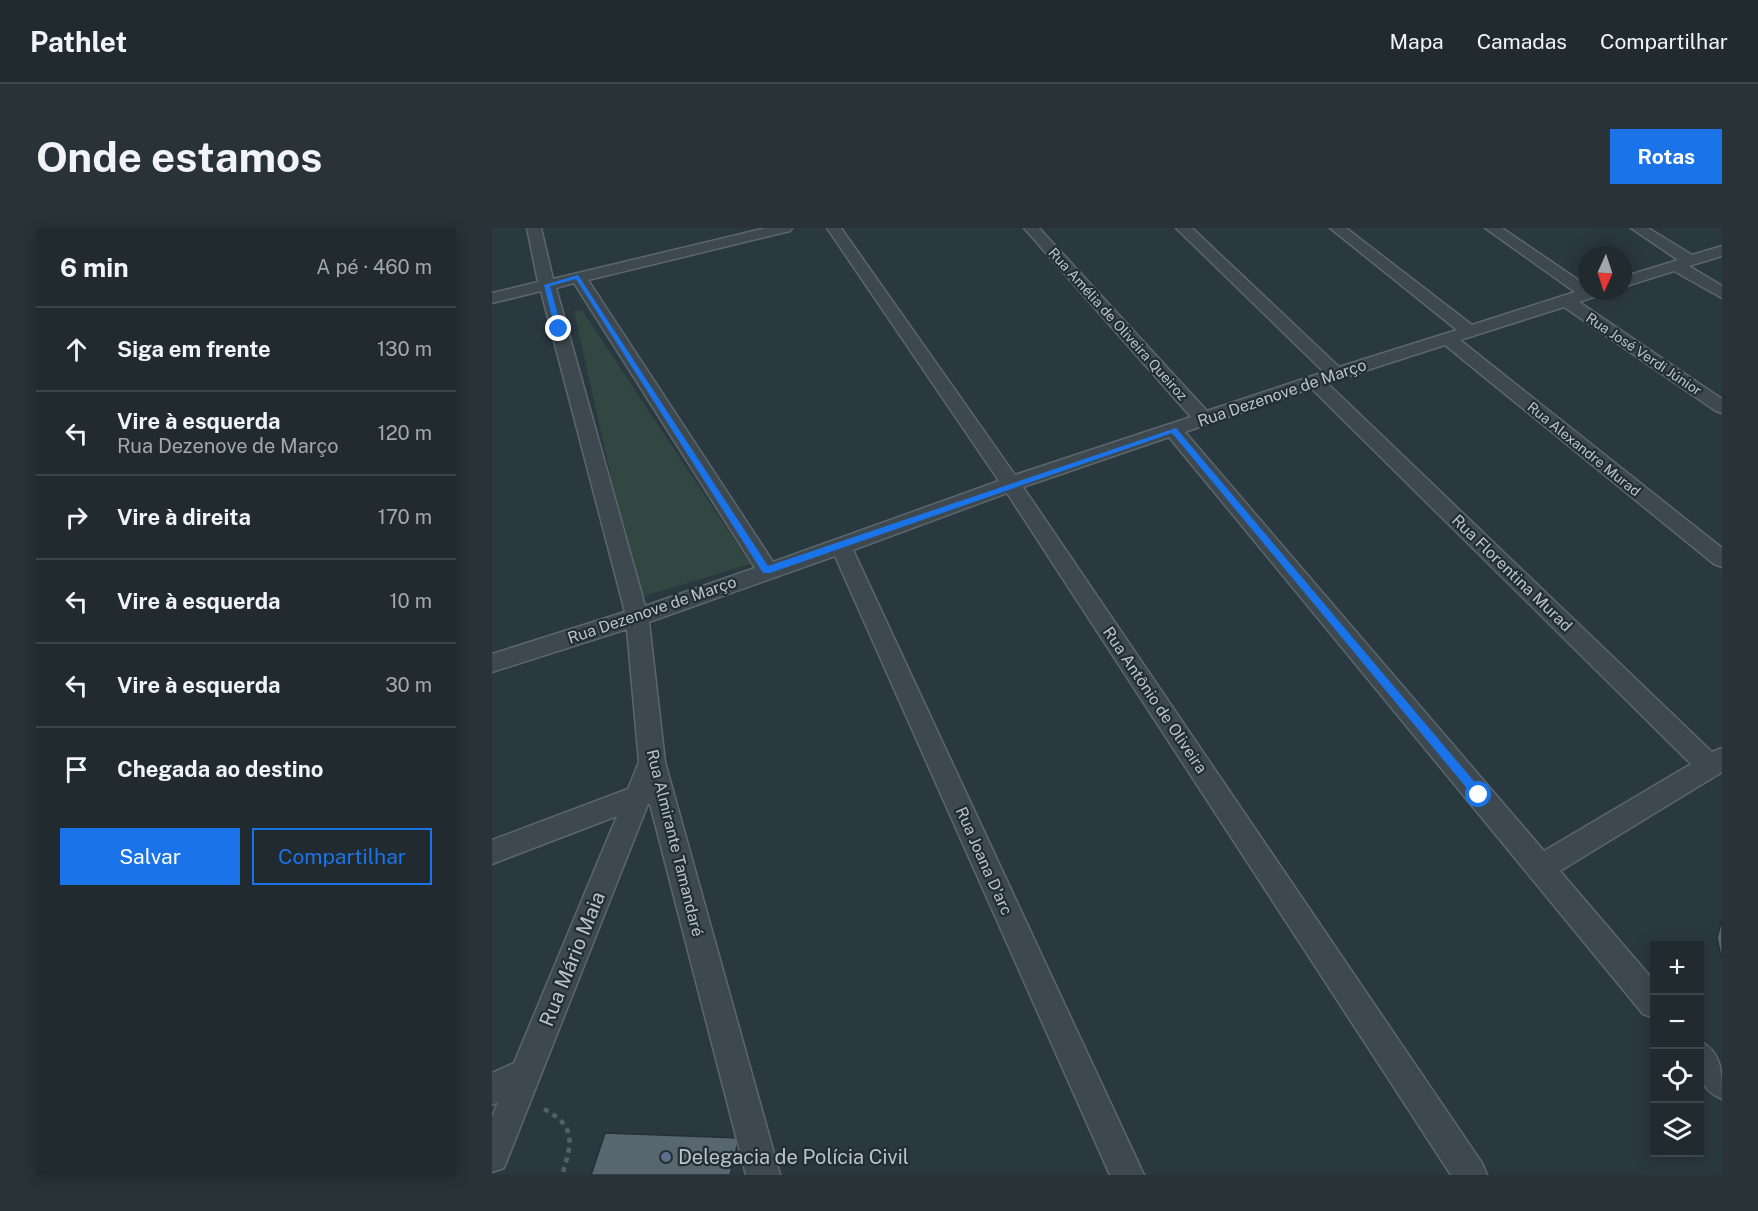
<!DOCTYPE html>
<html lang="pt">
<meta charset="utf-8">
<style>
:root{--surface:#202a2f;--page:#283237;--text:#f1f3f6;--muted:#a2a7aa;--line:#3d464b;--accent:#1a73e8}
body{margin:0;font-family:"Public Sans",sans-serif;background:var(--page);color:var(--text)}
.controls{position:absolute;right:18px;bottom:18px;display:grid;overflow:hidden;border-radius:0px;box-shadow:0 3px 15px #0003}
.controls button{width:54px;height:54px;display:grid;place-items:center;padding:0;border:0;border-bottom:2px solid var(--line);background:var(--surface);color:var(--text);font:30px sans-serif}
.compass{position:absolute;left:1086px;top:18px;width:54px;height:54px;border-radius:50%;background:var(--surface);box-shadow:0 3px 15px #0003;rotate:183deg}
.stop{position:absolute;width:18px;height:18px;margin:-14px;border:4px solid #1a73e8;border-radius:50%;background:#fff}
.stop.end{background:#1a73e8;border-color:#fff;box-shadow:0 2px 6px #0008}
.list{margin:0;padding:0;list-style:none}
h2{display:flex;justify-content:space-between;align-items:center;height:78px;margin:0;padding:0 24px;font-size:26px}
h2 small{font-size:20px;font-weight:400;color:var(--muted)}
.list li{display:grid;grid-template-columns:39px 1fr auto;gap:18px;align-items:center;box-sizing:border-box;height:84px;padding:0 24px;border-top:2px solid var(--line)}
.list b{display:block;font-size:22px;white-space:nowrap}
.list p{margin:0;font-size:20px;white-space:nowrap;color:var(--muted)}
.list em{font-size:20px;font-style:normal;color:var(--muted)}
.actions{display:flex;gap:12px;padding:18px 24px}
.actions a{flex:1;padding:14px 0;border:2px solid var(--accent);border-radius:0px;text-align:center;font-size:21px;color:var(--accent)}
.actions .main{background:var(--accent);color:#fff}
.icon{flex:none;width:33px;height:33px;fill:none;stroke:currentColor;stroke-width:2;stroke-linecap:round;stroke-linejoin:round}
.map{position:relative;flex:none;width:1230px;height:947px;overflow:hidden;border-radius:0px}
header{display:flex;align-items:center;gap:36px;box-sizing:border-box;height:84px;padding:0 30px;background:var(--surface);border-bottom:2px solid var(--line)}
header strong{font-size:28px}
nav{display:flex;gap:33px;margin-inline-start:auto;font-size:21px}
.intro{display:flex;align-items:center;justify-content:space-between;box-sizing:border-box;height:144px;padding:0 36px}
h1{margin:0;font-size:42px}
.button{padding:15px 27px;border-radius:0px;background:var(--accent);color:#fff;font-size:21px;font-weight:700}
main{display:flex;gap:36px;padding:0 36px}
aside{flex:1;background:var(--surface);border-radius:0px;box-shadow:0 3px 15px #0003}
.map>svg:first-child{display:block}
</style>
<header>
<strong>Pathlet</strong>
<nav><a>Mapa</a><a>Camadas</a><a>Compartilhar</a></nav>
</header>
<div class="intro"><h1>Onde estamos</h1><a class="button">Rotas</a></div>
<main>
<aside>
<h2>6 min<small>A pé · 460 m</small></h2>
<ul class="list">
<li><svg class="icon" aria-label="ahead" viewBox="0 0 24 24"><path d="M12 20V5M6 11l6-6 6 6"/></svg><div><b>Siga em frente</b></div><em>130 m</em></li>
<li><svg class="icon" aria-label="left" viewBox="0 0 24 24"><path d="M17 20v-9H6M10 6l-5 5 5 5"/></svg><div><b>Vire à esquerda</b><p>Rua Dezenove de Março</p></div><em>120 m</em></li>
<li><svg class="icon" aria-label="right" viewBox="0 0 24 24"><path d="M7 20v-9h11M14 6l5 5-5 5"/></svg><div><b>Vire à direita</b></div><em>170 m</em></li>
<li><svg class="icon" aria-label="left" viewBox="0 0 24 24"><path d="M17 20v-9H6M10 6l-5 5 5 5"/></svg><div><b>Vire à esquerda</b></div><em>10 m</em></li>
<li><svg class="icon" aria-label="left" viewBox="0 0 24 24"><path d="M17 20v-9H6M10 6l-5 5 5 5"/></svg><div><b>Vire à esquerda</b></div><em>30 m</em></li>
<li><svg class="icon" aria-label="arrive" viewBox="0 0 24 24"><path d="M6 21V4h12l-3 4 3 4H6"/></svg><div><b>Chegada ao destino</b></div></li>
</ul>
<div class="actions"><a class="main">Salvar</a><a>Compartilhar</a></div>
</aside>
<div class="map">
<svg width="1230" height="947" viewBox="0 0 1230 947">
<rect width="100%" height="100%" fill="#2a383f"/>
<path fill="#324742" d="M90,82L258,336L146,370L82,83Z"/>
<g fill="#58676f" stroke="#243037" stroke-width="1.5">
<path d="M1230,691V733L1225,710Z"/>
<path d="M113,905L247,910L238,947H99Z"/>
</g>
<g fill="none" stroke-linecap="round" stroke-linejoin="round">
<g stroke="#5b676d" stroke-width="3">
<g id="minor">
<path d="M35,0H49L61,51L274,0H300L298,3L96,52L281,334L507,253L335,0H349L523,247L699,189L532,0H547L715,183L832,144L684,0H700L847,139L965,102L838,0H854L980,97L1083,64L993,0H1010L1095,58V63H1112L1110,66L1087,74L1230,171V185L1224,183L1072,79L968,112L1230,320V339L1222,336L953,117L835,155L1220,524L1230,520V544L1068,643L1162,753V790L1151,786L677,209L531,259L990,935L995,947H959L515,265L361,322L652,947H618L343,328L157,394L173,534L288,947H254L158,576H156L12,940L0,944V889L6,874L0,877V845L22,835L125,588L0,636V612L136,561L147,534L135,401L0,444V426L133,384L49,63L0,75V65L46,54ZM82,55L263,340L153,378L64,60ZM819,160L1199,536L1052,623L693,204Z"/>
<path d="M1139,0H1156L1200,27L1230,18V28L1197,38L1230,58V70L1182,43L1131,59V49L1186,32Z"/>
<path d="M1208,813C1230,824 1230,844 1230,871C1203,860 1205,838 1208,813Z"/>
</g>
</g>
<path stroke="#516361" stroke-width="4.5" stroke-dasharray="5 5" stroke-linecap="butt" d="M52,881C85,898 80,916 70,947"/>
<use href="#minor" fill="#3e494f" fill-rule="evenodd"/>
</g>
<path fill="#1a73e8" d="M86,47L276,338L684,200L991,564V570H983L680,205L278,345H271L84,51L58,58L70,101L67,103L63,101L52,57Z"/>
<circle fill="#5c6f8a" stroke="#222e35" stroke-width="2" cx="174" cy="929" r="6"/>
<g text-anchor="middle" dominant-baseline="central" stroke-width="4.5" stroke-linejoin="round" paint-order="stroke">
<g font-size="14" fill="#bac4ca" stroke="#222e35">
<text transform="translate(626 96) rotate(48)">Rua Amélia de Oliveira Queiroz</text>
<text transform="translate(1152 126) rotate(34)">Rua José Verdi Júnior</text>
<text transform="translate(1092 221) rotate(39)">Rua Alexandre Murad</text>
</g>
<g font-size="16" fill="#bac4ca" stroke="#222e35">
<text transform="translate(790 165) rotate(-19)">Rua Dezenove de Março</text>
<text transform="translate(1020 345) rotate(44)">Rua Florentina Murad</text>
<text transform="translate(160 382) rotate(-19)">Rua Dezenove de Março</text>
<text transform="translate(663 472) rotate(56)">Rua Antônio de Oliveira</text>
<text transform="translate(183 615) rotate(76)">Rua Almirante Tamandaré</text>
<text transform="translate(492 633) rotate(66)">Rua Joana D'arc</text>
</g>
<g font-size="20" fill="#bac4ca" stroke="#222e35">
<text transform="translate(80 731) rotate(-68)">Rua Mário Maia</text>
</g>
<g font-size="20" fill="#bac4ca" stroke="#222e35" text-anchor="start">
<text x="186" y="929">Delegacia de Polícia Civil</text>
</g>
</g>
</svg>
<div class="controls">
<button>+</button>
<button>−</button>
<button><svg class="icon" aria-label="locate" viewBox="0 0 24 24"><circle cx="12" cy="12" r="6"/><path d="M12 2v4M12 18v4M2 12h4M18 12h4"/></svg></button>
<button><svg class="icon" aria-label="layers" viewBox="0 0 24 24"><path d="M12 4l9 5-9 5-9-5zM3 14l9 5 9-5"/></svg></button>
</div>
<svg class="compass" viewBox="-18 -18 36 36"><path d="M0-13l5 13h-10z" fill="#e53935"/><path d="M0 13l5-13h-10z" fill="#a2a7aa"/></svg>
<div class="stop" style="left:987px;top:567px"></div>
<div class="stop end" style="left:67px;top:101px"></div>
</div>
</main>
